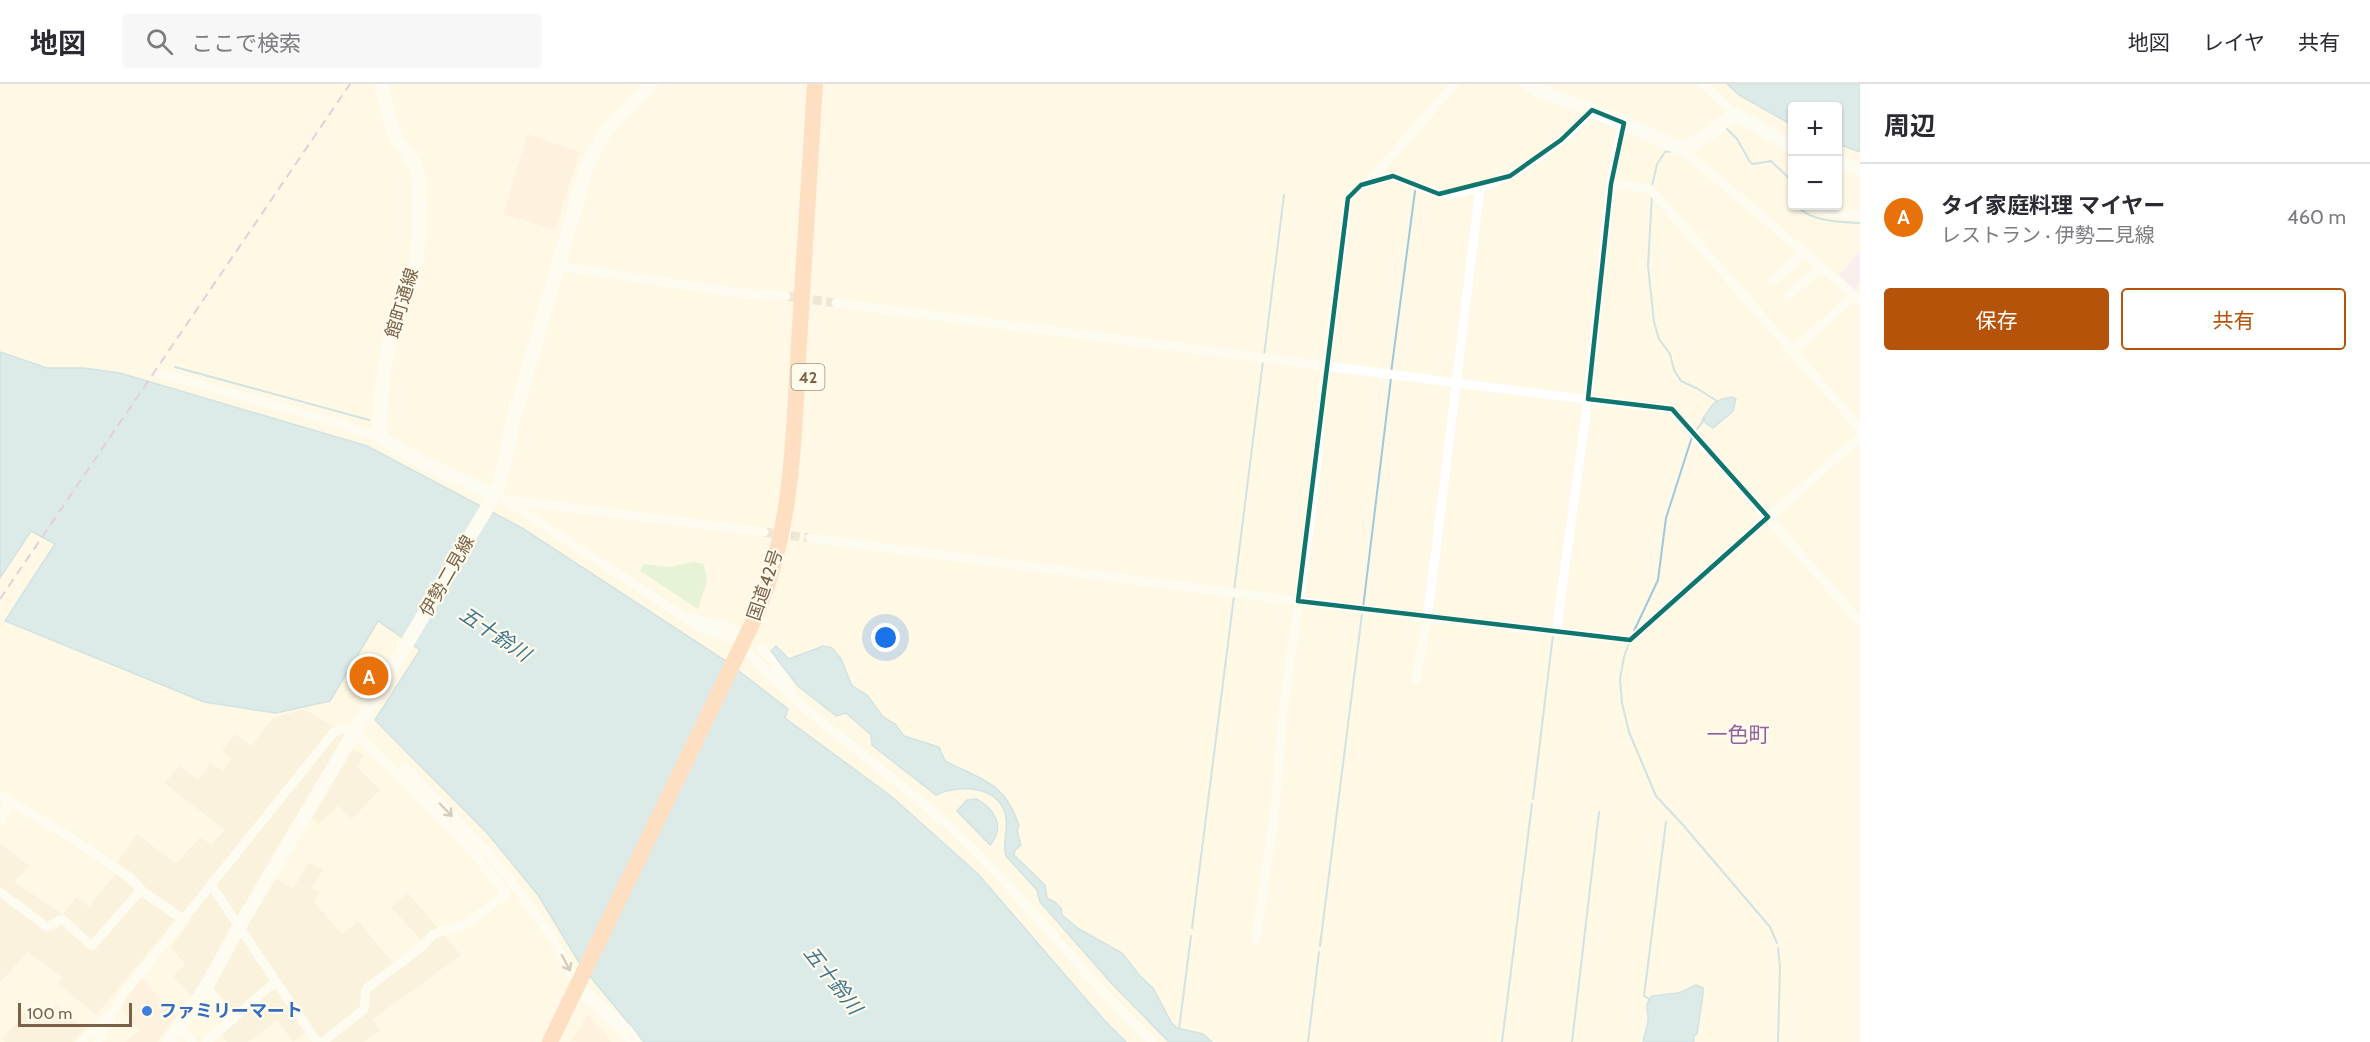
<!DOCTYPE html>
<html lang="ja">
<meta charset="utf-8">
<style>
:root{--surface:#fff;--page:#f7f7f7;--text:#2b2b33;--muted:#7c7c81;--line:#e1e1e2;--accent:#b45309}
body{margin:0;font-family:Cabin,"Noto Sans JP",sans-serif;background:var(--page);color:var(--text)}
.controls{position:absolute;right:18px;top:18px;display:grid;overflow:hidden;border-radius:6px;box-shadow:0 2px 4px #0004}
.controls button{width:54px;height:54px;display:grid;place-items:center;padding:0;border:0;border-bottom:2px solid var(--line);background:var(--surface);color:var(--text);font:30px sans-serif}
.scale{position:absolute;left:18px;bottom:15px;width:114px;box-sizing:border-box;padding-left:6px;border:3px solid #7a6147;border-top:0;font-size:16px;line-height:21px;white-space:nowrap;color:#7a6147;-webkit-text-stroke:4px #fffbed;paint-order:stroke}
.you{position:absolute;left:886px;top:554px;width:21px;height:21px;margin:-15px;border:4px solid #fff;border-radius:50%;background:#1a73e8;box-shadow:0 0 0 9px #1a73e833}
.badge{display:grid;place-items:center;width:39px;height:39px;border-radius:50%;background:var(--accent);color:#fff;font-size:20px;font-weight:700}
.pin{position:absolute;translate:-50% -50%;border:3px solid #fff;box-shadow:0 2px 6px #0006}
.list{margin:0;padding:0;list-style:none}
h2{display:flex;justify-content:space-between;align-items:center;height:78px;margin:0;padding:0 24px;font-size:26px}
h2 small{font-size:20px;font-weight:400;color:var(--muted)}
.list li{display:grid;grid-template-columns:39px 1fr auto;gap:18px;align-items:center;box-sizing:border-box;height:108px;padding:0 24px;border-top:2px solid var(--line)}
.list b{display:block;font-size:22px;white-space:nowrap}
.list p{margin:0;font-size:20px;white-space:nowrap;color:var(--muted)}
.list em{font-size:20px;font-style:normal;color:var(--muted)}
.actions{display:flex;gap:12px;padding:18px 24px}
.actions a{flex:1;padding:14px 0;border:2px solid var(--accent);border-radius:6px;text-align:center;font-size:21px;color:var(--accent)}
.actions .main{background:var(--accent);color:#fff}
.icon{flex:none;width:33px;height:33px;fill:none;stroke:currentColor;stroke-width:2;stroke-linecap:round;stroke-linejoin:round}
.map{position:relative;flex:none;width:1860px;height:958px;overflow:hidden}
header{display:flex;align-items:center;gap:36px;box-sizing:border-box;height:84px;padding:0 30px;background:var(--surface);border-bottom:2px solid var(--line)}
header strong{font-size:28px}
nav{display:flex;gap:33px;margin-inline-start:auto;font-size:21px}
.search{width:420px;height:54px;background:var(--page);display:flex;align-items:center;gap:15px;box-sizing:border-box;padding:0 21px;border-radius:6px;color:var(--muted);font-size:22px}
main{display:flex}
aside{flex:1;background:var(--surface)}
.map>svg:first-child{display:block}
</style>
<header>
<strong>地図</strong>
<div class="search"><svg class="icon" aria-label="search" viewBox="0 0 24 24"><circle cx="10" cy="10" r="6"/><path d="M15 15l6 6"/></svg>ここで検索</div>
<nav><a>地図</a><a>レイヤ</a><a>共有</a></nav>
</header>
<main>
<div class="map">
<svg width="1860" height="958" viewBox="0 0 1860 958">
<rect width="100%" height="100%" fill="#fef8e5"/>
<g fill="#f7ecd3">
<path d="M304,625L348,652L342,660L364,671L357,683L380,706L352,735L338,722L319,740L301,725L239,834L192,913L173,892L185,881L171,863L191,835L146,804L134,790L117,779L137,750L176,780L200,753L211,760L225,746L164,699L180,682L198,696L210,679L222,687L231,675L222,666L235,650L251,662L273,634Z"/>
<path d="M0,760L30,782L14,798L63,830L76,813L89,823L116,789L144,814L175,836L96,931L58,899L62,894L28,868L0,898Z"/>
<path d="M309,779L323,785L312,804L319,809L314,818L342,850L358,837L398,885L426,862L391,823L408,809L461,871L372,936L380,946L364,958H322L312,943L293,958L277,936L248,958H227L221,949L237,935L210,903L272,793L293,804Z"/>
<path d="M56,921L85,945L73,958H5L2,955L25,928L40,939Z"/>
</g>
<g fill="#ffead8">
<path d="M528,50L580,68L555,146L503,130Z"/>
<path d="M141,893L176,933L157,958H126L139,946L119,922Z"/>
<path d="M587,931L603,947L611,958H571Z"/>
</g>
<path fill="#f5e2fb" d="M1860,167V199L1853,207L1838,193Z"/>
<path fill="#cdeec2" d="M694,478L704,480L707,496L698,525L640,487L644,480L669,483Z"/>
<g fill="#b7dbea" stroke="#9cc9dd" stroke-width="1.5">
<path d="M1727,0H1860V68L1838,60V22H1792V41L1739,11Z"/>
<path d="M0,268L47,284H84L120,289L367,362L522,444L726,577L788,625L785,634L892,713L978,790L1104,936L1126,958H644L580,880L538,811L488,750L375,636L420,566L378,537L330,617L276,629L204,618L5,537L55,460L31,447L0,494Z"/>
<path d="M1733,313L1736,315L1733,327L1713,344L1702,336C1714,319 1712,316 1733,313Z"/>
<path d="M776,562L789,575L823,562L832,564L841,575L852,602L867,611L883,633L895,640L904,652L939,663L945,677C982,696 1005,698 1019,742L1017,747L1021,761L1015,766L1014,771L1045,801L1047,814L1055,818L1061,824L1062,831L1079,845L1122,869L1140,892L1153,904L1171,938L1177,944L1203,950L1212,958H1169L1113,901L1040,818L1037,806L1006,772C1002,762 1008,746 1006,734C1001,701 959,700 936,711L872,661L871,651L846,629L836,632L798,602L771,567Z"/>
<path d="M976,715C994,724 1006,743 990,761L957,727L967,716Z"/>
<path d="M1696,901L1703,904V910L1697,950L1694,952V958H1643C1644,951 1647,944 1648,937C1649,926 1643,923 1652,912L1679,909Z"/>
</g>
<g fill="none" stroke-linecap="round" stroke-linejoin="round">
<g stroke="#9cc9dd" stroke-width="2">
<path d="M1726,44L1737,55L1750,78L1753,80L1771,77L1792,97"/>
<path d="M1652,102L1657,80L1665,68L1672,67"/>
<path d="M1652,112L1648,182L1654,238L1659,255L1670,270L1674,286L1681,297L1698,305L1717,317"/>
<path d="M1797,122C1811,138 1840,138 1860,139"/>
<path d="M1264,272L1284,111"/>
<path d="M175,283L369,336"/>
<path d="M1391,289L1415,107"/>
<path d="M1696,346L1705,335"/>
<path d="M1234,507L1263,277"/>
<path d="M1363,524L1391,294"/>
<path d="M1634,547L1658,496L1666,434L1692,353"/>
<path d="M1629,559L1624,573L1620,595L1622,619L1629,648L1656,712L1683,741L1770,843L1777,859"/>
<path d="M1533,715L1553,551"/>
<path d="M1192,844L1234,512"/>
<path d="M1320,862L1362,530"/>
<path d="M1778,864L1780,883L1778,958"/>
<path d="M1649,915L1644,912L1666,738"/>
<path d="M1179,945L1191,852"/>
<path d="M1308,958L1319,868"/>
<path d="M1502,958L1532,720"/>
<path d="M1572,958L1599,728"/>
</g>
<g stroke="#ddd2be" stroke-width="9" stroke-dasharray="9 4.5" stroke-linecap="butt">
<path d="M786,212L836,219"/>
<path d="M764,448L810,454"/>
</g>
<g stroke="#fff" stroke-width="9">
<path d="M1703,0L1735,30"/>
<path d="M1682,65L1860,216"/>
<path d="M1370,98L1371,95L1455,0"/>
<path d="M1611,100L1650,105L1860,344"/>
<path d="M1807,122L1833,129L1860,131"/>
<path d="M557,182L732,208L786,212"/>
<path d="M1773,197L1804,169"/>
<path d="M1789,211L1821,183"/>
<path d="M836,219L1551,311L1672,325L1860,538"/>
<path d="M1792,267L1855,211"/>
<path d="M162,290L335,338L381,354"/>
<path d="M504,415L696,541L743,560"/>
<path d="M508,416L764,448"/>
<path d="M810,454L1427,534L1630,556L1860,353"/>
<path d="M689,534L729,543L738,548"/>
<path d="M1556,549L1588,315L1611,100L1616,69L1624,39"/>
<path d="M761,565L771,575L792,609"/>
<path d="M749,569C808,636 887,684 952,745C1023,811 1082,890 1152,958"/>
<path d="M1416,595L1427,534L1436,466L1480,103"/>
<path d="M0,711L70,753L129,793L143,808L184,836"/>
<path d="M0,737L10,716"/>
<path d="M211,801L317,958"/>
<path d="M0,808L47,843L62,835L92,862L141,806"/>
<path d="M1256,856L1275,725L1283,628L1308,453L1318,371L1320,325L1348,114C1354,102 1383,90 1396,93C1415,97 1427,111 1448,110C1500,106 1559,64 1593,25"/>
<path d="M206,903L233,935"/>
<path d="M179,944L192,958"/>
<path d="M81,958L108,933"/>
<path d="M98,958L112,929L128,904L334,648L344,645L355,649L399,691L406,684L489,770L515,802L552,853L578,902"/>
<path d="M206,958L276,897"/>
<path d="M323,958L364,925L366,905L419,865L434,850L468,839L506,810L474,769L399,691"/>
</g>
<g stroke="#fff" stroke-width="14">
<path d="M381,0C386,17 389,36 396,53C403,67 416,76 418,92C421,116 419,165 415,188C411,208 398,227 392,248C383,280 381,314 379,347L381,354C395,362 408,371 422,378C446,390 471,399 494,412"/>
<path d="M1528,0L1538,6L1624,39L1682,65L1717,45L1721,40L1735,30L1792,62"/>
<path d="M1838,79L1860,86"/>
<path d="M578,902L626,947L634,958"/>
<path d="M169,958L206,903L239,843L497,407L504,382L513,337L587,82L607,45L652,0"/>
</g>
<path stroke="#fec196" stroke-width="16" d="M550,958L752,540C794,447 793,358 799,259C804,173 810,86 815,0"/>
<path stroke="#bda2ca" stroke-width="2" stroke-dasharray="9 6" stroke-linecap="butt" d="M0,515L350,0"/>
</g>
<defs><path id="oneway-shaft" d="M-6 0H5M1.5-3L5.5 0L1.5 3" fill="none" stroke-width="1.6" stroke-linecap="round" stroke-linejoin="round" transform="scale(1.5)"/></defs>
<g stroke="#a99887">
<use href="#oneway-shaft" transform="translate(446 726) rotate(46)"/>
<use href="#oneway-shaft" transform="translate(566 879) rotate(62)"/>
</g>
<path d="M0 0H1860V958H0ZM1592,26L1624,39L1611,100L1588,315L1672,325L1768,433L1630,556L1298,517L1348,114L1361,101L1393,92L1439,110L1510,92L1561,56Z" fill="#fef8e5" fill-opacity=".55" fill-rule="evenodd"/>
<path fill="none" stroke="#0f766e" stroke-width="4.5" stroke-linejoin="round" d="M1592,26L1624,39L1611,100L1588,315L1672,325L1768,433L1630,556L1298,517L1348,114L1361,101L1393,92L1439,110L1510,92L1561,56Z"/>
<circle fill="#3f7fe0" stroke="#fffbed" stroke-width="2" cx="147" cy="927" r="6"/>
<g text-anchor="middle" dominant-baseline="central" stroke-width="4.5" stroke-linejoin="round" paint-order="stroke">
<rect fill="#fffbed" stroke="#a28f79" stroke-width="1.5" x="791.5" y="280" width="33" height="26" rx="4.5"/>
<g font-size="16" font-weight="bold" fill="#7a6147">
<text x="808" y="293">42</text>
</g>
<g font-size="18" fill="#7a6147" stroke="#fffbed">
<text transform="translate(402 219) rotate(-73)">館町通線</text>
<text transform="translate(447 492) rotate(-60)">伊勢二見線</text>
<text transform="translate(765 501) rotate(-71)">国道42号</text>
</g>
<g font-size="18" font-weight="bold" fill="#366cbe" stroke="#fffbed" text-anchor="start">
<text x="159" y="927">ファミリーマート</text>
</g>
<g font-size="20" font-style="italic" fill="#3e7690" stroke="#fffbed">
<text transform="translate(495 550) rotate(34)">五十鈴川</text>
<text transform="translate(833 896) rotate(52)">五十鈴川</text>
</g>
<g font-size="21" fill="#93629e" stroke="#fffbed">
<text x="1738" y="650">一色町</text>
</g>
</g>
</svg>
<div class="controls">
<button>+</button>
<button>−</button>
</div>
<div class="scale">100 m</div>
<div class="you"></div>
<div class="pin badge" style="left:369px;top:592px;background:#e8710a">A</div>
</div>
<aside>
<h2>周辺<small></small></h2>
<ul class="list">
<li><span class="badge" style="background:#e8710a">A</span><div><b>タイ家庭料理 マイヤー</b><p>レストラン · 伊勢二見線</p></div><em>460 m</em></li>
</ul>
<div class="actions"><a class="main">保存</a><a>共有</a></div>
</aside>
</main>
